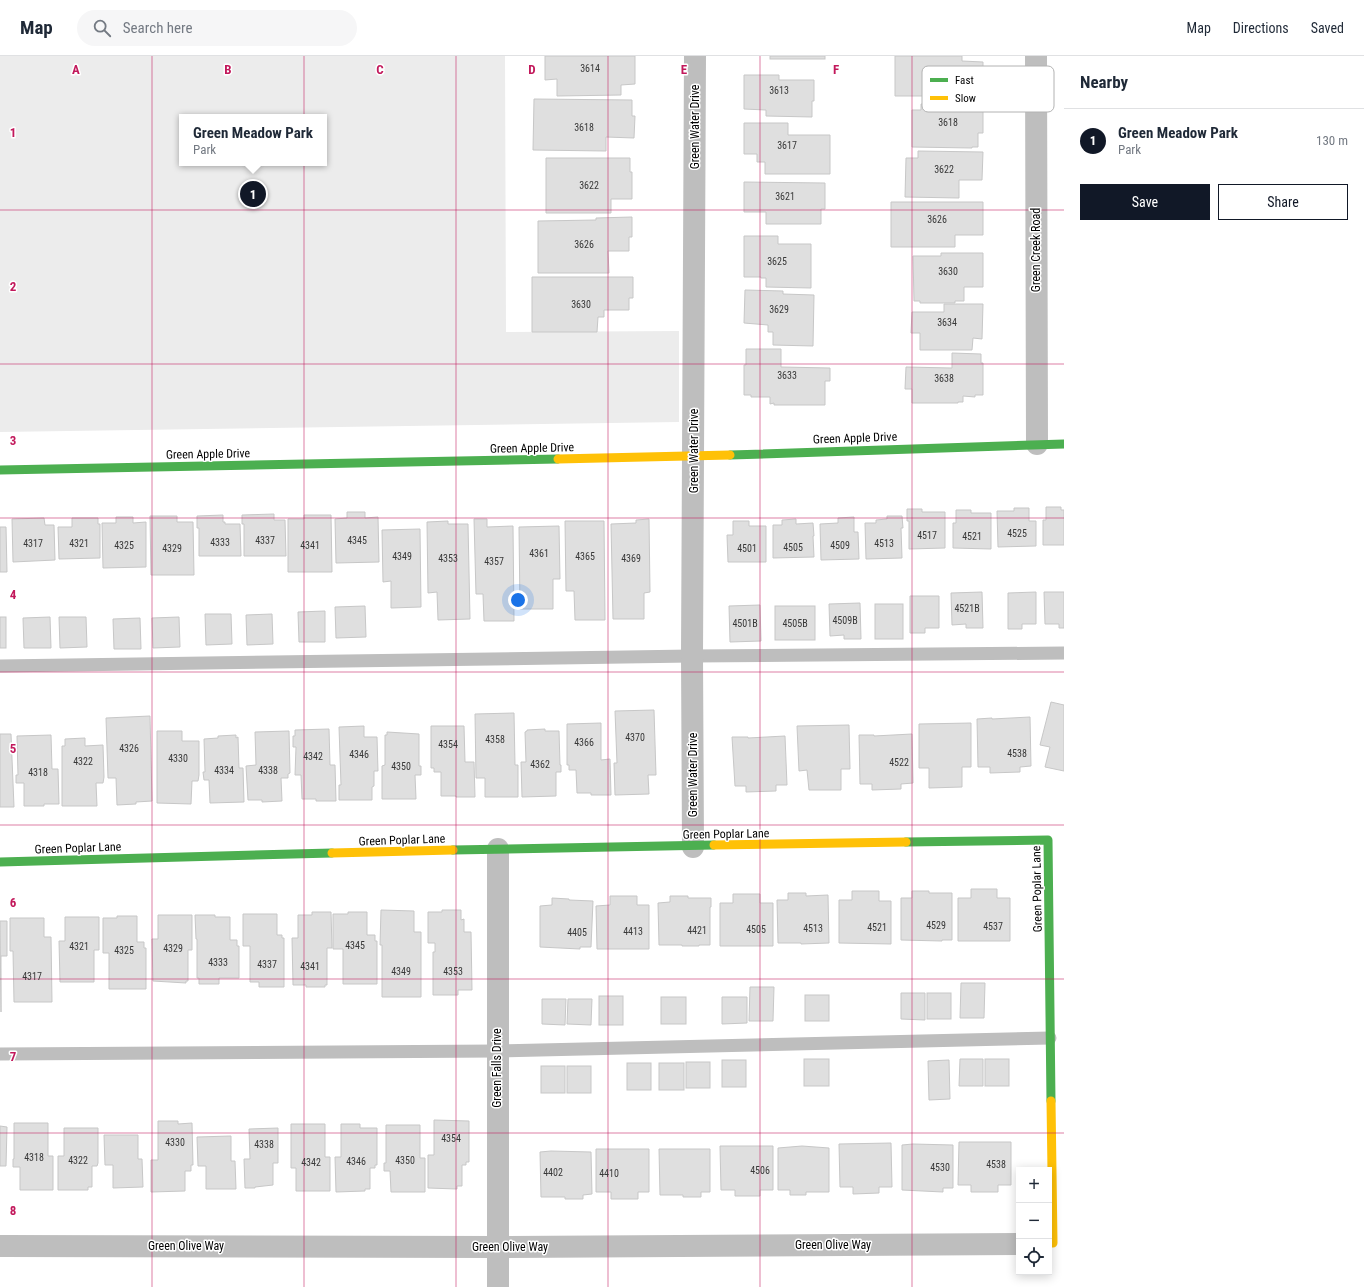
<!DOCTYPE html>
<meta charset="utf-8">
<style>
:root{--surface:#fff;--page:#f6f6f7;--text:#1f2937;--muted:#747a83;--line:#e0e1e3;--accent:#111827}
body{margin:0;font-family:"Roboto Condensed",sans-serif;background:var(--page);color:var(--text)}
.controls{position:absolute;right:12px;bottom:12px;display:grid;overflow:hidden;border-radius:0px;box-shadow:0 2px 10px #0003}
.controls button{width:36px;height:36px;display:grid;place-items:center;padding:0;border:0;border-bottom:1px solid var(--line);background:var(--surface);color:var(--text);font:20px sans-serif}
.you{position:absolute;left:518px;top:544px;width:14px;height:14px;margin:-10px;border:3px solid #fff;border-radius:50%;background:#1a73e8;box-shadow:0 0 0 6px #1a73e833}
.badge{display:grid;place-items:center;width:26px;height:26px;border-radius:50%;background:var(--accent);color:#fff;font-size:13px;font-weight:700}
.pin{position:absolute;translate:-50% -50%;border:2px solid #fff;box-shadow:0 1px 4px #0006}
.popup{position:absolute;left:179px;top:58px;width:148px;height:52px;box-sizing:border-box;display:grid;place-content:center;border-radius:0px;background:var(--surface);filter:drop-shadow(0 1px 3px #0005);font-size:13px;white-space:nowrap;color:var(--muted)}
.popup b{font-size:15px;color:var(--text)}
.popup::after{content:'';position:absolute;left:50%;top:100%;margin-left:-8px;border:8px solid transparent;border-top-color:var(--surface)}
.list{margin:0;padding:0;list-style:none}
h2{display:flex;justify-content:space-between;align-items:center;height:52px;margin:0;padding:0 16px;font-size:17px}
h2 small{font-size:13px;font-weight:400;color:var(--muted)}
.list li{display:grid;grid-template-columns:26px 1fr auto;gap:12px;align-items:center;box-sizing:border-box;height:64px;padding:0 16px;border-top:1px solid var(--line)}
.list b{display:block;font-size:15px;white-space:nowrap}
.list p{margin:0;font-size:13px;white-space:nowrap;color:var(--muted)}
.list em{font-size:13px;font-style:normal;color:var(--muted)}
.actions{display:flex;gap:8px;padding:12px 16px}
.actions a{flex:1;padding:9px 0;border:1px solid var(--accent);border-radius:0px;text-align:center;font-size:14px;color:var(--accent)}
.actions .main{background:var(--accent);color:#fff}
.icon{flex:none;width:22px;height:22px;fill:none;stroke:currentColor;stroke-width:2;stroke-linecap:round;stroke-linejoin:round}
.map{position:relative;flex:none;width:1064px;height:1231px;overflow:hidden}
header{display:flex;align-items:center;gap:24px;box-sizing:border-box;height:56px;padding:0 20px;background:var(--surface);border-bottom:1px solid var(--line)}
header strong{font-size:19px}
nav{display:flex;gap:22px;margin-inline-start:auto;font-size:14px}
.search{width:280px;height:36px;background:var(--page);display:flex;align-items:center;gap:10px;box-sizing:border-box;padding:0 14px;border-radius:22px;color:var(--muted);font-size:15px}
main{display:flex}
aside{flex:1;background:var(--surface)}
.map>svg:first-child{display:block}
</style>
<header>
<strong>Map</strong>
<div class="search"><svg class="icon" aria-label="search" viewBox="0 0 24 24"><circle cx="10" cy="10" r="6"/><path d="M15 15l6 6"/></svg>Search here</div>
<nav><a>Map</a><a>Directions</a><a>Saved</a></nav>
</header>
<main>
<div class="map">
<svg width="1064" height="1231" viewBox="0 0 1064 1231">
<rect width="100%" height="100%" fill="#fff"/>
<path fill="#ececec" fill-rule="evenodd" d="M0,0H505L506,276L679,275V366L0,376ZM182,61H324V107H182Z"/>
<g fill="#dfdfdf" stroke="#c7c7c7">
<path d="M545,0H635V28L621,29V39L557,40V23L545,24Z"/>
<rect x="770" y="0" width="55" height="3"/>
<path d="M895,0H962V5L983,6V40H895Z"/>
<path d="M744,19H779V24H814V45H812V61L766,60V54L744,53Z"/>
<path d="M534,43L632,44V60H635L634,82L606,81V95L533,94Z"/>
<path d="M947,45H983V77H978V91H972V92L912,91V54H921V48H947Z"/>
<path d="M744,67H788V79H830V118H765V106H757V98H744Z"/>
<path d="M918,95L983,96L982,124H959V142L905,141L906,102H918Z"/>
<path d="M546,102H630V116H632V143H611V157H546Z"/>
<path d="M744,126L825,127V153H821V168H766V156H744Z"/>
<path d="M891,146H983V179H955V191H891Z"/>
<path d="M632,161V181H629V195H608L609,217H538V165L596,164V162Z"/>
<path d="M744,180H778V188H811V232L766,231V222H761V221H744Z"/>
<path d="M941,197H983V231H964V245H955V247H920V245H914L913,200H941Z"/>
<path d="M532,221H633V242H629V254H604V261H598L597,276H532Z"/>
<path d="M745,234L783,235V238L814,239L813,290L773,289V276H768V269L744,267Z"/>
<path d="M944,248H983L982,283L973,282L972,294H920V277H911L912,256H944Z"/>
<path d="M746,293H781V311L830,312V325H825V349H774V347L770,348V341H751V339H744V309H746Z"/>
<path d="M952,297L981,298V307H983V339H975V341L963,340V346H958V347H912V333H905L906,311L952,312Z"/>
<path d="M1046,451H1061V454H1064V489H1043V464H1046Z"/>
<path d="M1014,452H1029V465H1036V490L998,491L997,455H1014Z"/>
<path d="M907,453H922V456H945V492L909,493V465H907Z"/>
<path d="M956,454H971V457H991V493L953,492V467H956Z"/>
<path d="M347,456H365V462L378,461L379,506L336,507L335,463L347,462Z"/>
<path d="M274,458V464H285L286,500H244V468H242V459Z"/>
<path d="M223,459V466H225V468H240L241,500H199V472H197V460Z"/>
<path d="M304,459H331L332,516H288V463H304Z"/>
<path d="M150,460H177V466H193L194,519H151Z"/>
<path d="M887,460H902L903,472H901L902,502L866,503L865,467H876V464L887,463Z"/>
<path d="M116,461H133V467L146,466V511L103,512L102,467H116Z"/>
<path d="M854,461V476H858L859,503L821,504L820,468L838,467V462Z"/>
<path d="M44,462L45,469H54L55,504L13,506L12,463Z"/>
<path d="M72,462H98V468H100V502L59,503L58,471H72Z"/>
<path d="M474,463H487V471L513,470L514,565H484L483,538H476Z"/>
<path d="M649,463L650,536L644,537V563H613L611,468L636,467V464Z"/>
<path d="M796,463V468L813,467L814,480H813L814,501L773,502V469H782V464Z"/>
<path d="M448,465V468H468L470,563L438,564L437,536L428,537L427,466Z"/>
<path d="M565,465H604L605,564H575L574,535H566Z"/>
<path d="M733,465H749V470H766V506H728L727,479H733Z"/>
<path d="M559,470L560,523H553V553H520L519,471Z"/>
<path d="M0,471H6L7,516H0Z"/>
<path d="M420,473L421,551L391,552V525L383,526L382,474Z"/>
<path d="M982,536L983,572H966V568L952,569L951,537Z"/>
<path d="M1036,536V568H1022V573H1008V537Z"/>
<path d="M1044,536H1064V572H1059V568H1045Z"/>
<path d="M910,540H939V572H925V577H910Z"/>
<path d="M860,547L861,583H844V579L830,580L829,548Z"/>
<rect x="875" y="548" width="28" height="35"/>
<path d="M760,549L761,585L730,586L729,550Z"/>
<path d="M365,550L366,581L336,582L335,551Z"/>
<rect x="775" y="550" width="40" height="34"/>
<path d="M325,555V586H299L298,556Z"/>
<path d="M205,558H231L232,588L206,589Z"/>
<path d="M272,558L273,588L247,589L246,559Z"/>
<rect x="0" y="561" width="6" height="31"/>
<path d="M50,561L51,592H24L23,562Z"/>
<path d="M59,561H86L87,591L60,592Z"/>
<path d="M179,561L180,591L153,592L152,562Z"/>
<path d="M140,562L141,593H114L113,563Z"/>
<path d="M1051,646L1064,649V715L1045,711L1050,691L1040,689Z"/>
<path d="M654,654L656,719H648L649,738L615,739L614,707H617L615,655Z"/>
<path d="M514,657L515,709H518V741H485V722H476L475,658Z"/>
<path d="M150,660L152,745L136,746V748L117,749L116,722H108L106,662Z"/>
<path d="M1030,661L1031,710L1020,711V716L990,717V711H978L977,663L992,662V663Z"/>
<path d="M601,667V704L610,703L611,739H591V737H577L576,714H569V709H567V668Z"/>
<path d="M971,667V711H962V731L929,732V712H919V668Z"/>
<path d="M849,669L850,713H841V734H809L807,714L799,715L797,670Z"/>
<path d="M364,670V681H377L378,715H374V730L372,731V744H339V729H341L339,671Z"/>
<path d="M431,670H464L465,706H474L475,741H456V740H441V716H434V712H431Z"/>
<path d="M329,673L330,709H335L336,745H316V743H302L301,719H295L296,691H293V680H295V674Z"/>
<path d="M545,673V675H559L560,709H561V716H556V740L522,741L521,706H526L525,676L527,675V674Z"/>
<path d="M157,675H182V685H199V719L198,725H192L191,748L157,747Z"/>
<path d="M289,675L290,717L288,718V722H281L282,745L262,746V744H248L246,710L256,709L255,676Z"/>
<path d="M387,676L419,678V710H421V719H415L416,743H382V710L385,709V679H387Z"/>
<path d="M0,678H11L14,751H0Z"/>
<path d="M912,678L913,727L901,728V733L872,734V728H860L859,679H874V680Z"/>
<path d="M51,679L52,713H58L59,748H44V750H24V727H16V719H18L17,680Z"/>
<path d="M236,679V682L238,681L239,712H243L244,746L210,747L209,724H204L203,716H205L204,683L218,682V680Z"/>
<path d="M785,680L787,729H776V735L746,736V730H735L732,681H748V682Z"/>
<path d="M85,682V690L103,689L104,721L103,727H96L97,750H62V690H65V683Z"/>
<path d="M971,833H997V842H1010V885H958V842H971Z"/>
<path d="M852,835H879V845H891V888L839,887V844H852Z"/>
<path d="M912,835H929V837H952V884H942V885L901,884V842H912Z"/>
<path d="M788,837H806V840L828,839L829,887L801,888V887H778L777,844H788Z"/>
<path d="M733,838H760V847H773V890H720V847H733Z"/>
<path d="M610,840H637V849H649V893H597L596,850L610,849Z"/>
<path d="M670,840H688V842H711V851H710V889H699V890H682V889H659L658,847L670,846Z"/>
<path d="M552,842L569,843V844L593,845L591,891H580V893L540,891V850L552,849Z"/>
<path d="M381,854L414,855V876H421V941H382V889H380Z"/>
<path d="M442,854H461V864L464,863V876H471L472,934H458V939H433V896H435V887H428V856H442Z"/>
<path d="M312,856H331L332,892H327V929H325V931H306V929H293L292,882H298V859H312Z"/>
<path d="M348,856H367V879H375V885H377V928H343V893H333V858H348Z"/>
<path d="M243,858H277V879H282V882H284V931H259V926H250V890H243Z"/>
<path d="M158,859H192V894H188V925H186V927L153,925L152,883H158Z"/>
<path d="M195,859H215V861H230V884H237V890H239V922H219V928H199V922H197V883H196Z"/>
<path d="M117,860H137V886H144V892H146V933H109V897H103V862H117Z"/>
<path d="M65,861H99V894H94V926H60L59,885H65Z"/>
<path d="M10,862H44V881H51L52,946H14L13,895H10Z"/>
<path d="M0,865H7V900H1V956Z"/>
<path d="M961,927H985L984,962H960Z"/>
<path d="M750,931H774L773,965H749Z"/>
<path d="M901,937H925V964L901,963Z"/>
<rect x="927" y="937" width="24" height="26"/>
<rect x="805" y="939" width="24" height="26"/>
<rect x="599" y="940" width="24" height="29"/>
<rect x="661" y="941" width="25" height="27"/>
<path d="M722,941H747V967L722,968Z"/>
<path d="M542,943H566L565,969L542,968Z"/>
<path d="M568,943H592L591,969L567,968Z"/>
<rect x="804" y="1003" width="25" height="27"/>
<path d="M960,1003H983V1030H959Z"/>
<rect x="985" y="1003" width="24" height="27"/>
<rect x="722" y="1004" width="24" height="27"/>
<path d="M949,1004L950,1043L929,1044L928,1005Z"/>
<rect x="686" y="1006" width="24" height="26"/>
<rect x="627" y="1007" width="24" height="27"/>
<rect x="659" y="1007" width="25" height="27"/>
<rect x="541" y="1010" width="24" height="27"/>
<rect x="567" y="1010" width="24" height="27"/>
<path d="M434,1064L469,1065V1106H466V1109H462V1130H457V1133L428,1132V1099H434Z"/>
<path d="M158,1065H178V1068L192,1067L193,1109H191V1115H185V1135L151,1136V1104H158Z"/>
<path d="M14,1067H48V1100H53V1134H20V1111H13V1103H14Z"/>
<path d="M291,1068H325V1101H330V1135H296V1112H291Z"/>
<path d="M341,1068H360V1072H377V1109H375V1112H370V1133H365V1135L336,1136L335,1101H341Z"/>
<path d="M386,1069H420V1102H425V1136H391L390,1115H384V1107H386Z"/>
<path d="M0,1070L7,1071L6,1110H0Z"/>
<path d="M64,1072H98V1107L97,1110H92V1131H88V1134H58V1100H64Z"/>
<path d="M278,1072V1107H273V1129L255,1131V1132H245L244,1103H250L249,1073Z"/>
<path d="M104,1079H138V1103H142L143,1131L113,1132V1109H105Z"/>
<path d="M231,1080V1105H235L236,1133H206V1110H198L197,1081Z"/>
<path d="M959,1086H1011V1129H998V1136H971V1129H958Z"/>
<path d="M891,1087L892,1131H879V1137L853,1138V1131H840L839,1088Z"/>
<path d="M913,1088L953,1089V1132H943V1136L902,1134V1089Z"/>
<path d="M720,1090H773V1134H760V1140H735V1134H721Z"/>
<path d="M802,1090L829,1092V1136H806V1139H790V1134H778V1092Z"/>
<path d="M596,1093H649V1136H638V1143H611V1136H596Z"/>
<path d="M659,1093H710V1136H701V1141H683V1139H660Z"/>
<path d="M551,1095L591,1096L592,1138L583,1139V1143H565V1141H541L540,1096Z"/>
</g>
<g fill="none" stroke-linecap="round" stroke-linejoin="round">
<g stroke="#bebebe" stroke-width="13">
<path d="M0,610L692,600L1064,597"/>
<path d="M0,998L497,995L1050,982"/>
</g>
<g stroke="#bebebe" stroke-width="22">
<path d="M1036,0L1037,388"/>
<path d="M693,791L692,600L695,0"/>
<path d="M498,793V1231"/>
<path d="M0,1190L498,1191L1019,1188"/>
</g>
<g stroke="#4caf50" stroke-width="9">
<path d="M730,399L1064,388"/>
<path d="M0,414L558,403"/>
<path d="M906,786L1048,784L1051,1045"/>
<path d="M453,794L714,789"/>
<path d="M0,806L332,797"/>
</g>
<g stroke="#ffc107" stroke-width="9">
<path d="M558,403L730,399"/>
<path d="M714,789L906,786"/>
<path d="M332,797L453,794"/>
<path d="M1049,1187H1053L1051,1045"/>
</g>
</g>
<path fill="none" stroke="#c2185b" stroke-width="1" stroke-opacity="0.55" d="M152,0V1231M304,0V1231M456,0V1231M608,0V1231M760,0V1231M912,0V1231M0,154H1064M0,308H1064M0,462H1064M0,616H1064M0,769H1064M0,923H1064M0,1077H1064"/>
<g text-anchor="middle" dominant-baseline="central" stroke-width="3" stroke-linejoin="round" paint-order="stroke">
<g font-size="10" fill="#383838">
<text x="590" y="12">3614</text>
<text x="779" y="34">3613</text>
<text x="948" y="66">3618</text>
<text x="584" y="71">3618</text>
<text x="787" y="89">3617</text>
<text x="944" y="113">3622</text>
<text x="589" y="129">3622</text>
<text x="785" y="140">3621</text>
<text x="937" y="163">3626</text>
<text x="584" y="188">3626</text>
<text x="777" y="205">3625</text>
<text x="948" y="215">3630</text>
<text x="581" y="248">3630</text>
<text x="779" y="253">3629</text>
<text x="947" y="266">3634</text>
<text x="787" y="319">3633</text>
<text x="944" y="322">3638</text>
<text x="1017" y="477">4525</text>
<text x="927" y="479">4517</text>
<text x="972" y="480">4521</text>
<text x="265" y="484">4337</text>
<text x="357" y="484">4345</text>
<text x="220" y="486">4333</text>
<text x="33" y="487">4317</text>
<text x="79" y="487">4321</text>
<text x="884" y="487">4513</text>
<text x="124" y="489">4325</text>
<text x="310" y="489">4341</text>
<text x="840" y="489">4509</text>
<text x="793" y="491">4505</text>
<text x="172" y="492">4329</text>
<text x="747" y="492">4501</text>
<text x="539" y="497">4361</text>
<text x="402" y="500">4349</text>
<text x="585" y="500">4365</text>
<text x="448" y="502">4353</text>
<text x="631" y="502">4369</text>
<text x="494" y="505">4357</text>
<text x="967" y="552">4521B</text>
<text x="845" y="564">4509B</text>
<text x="745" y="567">4501B</text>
<text x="795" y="567">4505B</text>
<text x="635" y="681">4370</text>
<text x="495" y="683">4358</text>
<text x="584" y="686">4366</text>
<text x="448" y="688">4354</text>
<text x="129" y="692">4326</text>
<text x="1017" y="697">4538</text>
<text x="359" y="698">4346</text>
<text x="313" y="700">4342</text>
<text x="178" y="702">4330</text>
<text x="83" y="705">4322</text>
<text x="899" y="706">4522</text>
<text x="540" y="708">4362</text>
<text x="401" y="710">4350</text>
<text x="224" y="714">4334</text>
<text x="268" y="714">4338</text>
<text x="38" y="716">4318</text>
<text x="936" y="869">4529</text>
<text x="993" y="870">4537</text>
<text x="877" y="871">4521</text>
<text x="813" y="872">4513</text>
<text x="756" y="873">4505</text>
<text x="697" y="874">4421</text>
<text x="633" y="875">4413</text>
<text x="577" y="876">4405</text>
<text x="355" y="889">4345</text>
<text x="79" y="890">4321</text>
<text x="173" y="892">4329</text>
<text x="124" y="894">4325</text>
<text x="218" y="906">4333</text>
<text x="267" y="908">4337</text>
<text x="310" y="910">4341</text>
<text x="401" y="915">4349</text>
<text x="453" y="915">4353</text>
<text x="32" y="920">4317</text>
<text x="451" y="1082">4354</text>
<text x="175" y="1086">4330</text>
<text x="264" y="1088">4338</text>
<text x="34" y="1101">4318</text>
<text x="78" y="1104">4322</text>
<text x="405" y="1104">4350</text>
<text x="356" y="1105">4346</text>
<text x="311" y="1106">4342</text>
<text x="996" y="1108">4538</text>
<text x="940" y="1111">4530</text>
<text x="760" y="1114">4506</text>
<text x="553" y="1116">4402</text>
<text x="609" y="1117">4410</text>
</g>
<g font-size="12" fill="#000" stroke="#fff">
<text transform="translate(695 71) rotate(-90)">Green Water Drive</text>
<text transform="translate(1036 194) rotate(-90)">Green Creek Road</text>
<text transform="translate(855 382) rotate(-2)">Green Apple Drive</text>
<text transform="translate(532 392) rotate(-1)">Green Apple Drive</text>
<text transform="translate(694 395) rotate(-90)">Green Water Drive</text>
<text transform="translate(208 398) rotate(-1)">Green Apple Drive</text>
<text transform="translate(693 719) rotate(-90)">Green Water Drive</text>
<text transform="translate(726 778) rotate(-1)">Green Poplar Lane</text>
<text transform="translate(402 784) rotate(-2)">Green Poplar Lane</text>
<text transform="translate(78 792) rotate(-2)">Green Poplar Lane</text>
<text transform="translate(1037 833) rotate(-91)">Green Poplar Lane</text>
<text transform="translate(497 1012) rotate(-90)">Green Falls Drive</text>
<text x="833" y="1189">Green Olive Way</text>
<text x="186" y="1190">Green Olive Way</text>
<text x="510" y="1191">Green Olive Way</text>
</g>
</g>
<rect x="922" y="10" width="132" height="46" rx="6" fill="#fff" stroke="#b2b2b2" stroke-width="1"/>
<rect x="930" y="22" width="18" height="4" fill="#4caf50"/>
<rect x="930" y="40" width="18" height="4" fill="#ffc107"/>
<g font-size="11" fill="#000">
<text x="955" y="28">Fast</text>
<text x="955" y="46">Slow</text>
</g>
<g font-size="13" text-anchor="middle" font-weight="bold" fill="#c2185b" stroke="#fff" stroke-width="3" stroke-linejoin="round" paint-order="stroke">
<text x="76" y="18">A</text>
<text x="228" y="18">B</text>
<text x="380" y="18">C</text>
<text x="532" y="18">D</text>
<text x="684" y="18">E</text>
<text x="836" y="18">F</text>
<text x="13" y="81">1</text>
<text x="13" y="235">2</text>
<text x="13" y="389">3</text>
<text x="13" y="543">4</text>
<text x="13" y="697">5</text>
<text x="13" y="851">6</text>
<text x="13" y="1005">7</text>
<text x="13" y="1159">8</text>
</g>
</svg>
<div class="controls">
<button>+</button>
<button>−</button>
<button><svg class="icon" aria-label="locate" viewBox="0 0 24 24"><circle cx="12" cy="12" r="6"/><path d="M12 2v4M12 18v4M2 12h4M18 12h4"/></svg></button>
</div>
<div class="you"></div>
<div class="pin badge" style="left:253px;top:138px">1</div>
<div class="popup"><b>Green Meadow Park</b>Park</div>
</div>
<aside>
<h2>Nearby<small></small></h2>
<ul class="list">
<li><span class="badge">1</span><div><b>Green Meadow Park</b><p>Park</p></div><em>130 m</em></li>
</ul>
<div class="actions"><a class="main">Save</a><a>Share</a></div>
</aside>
</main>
